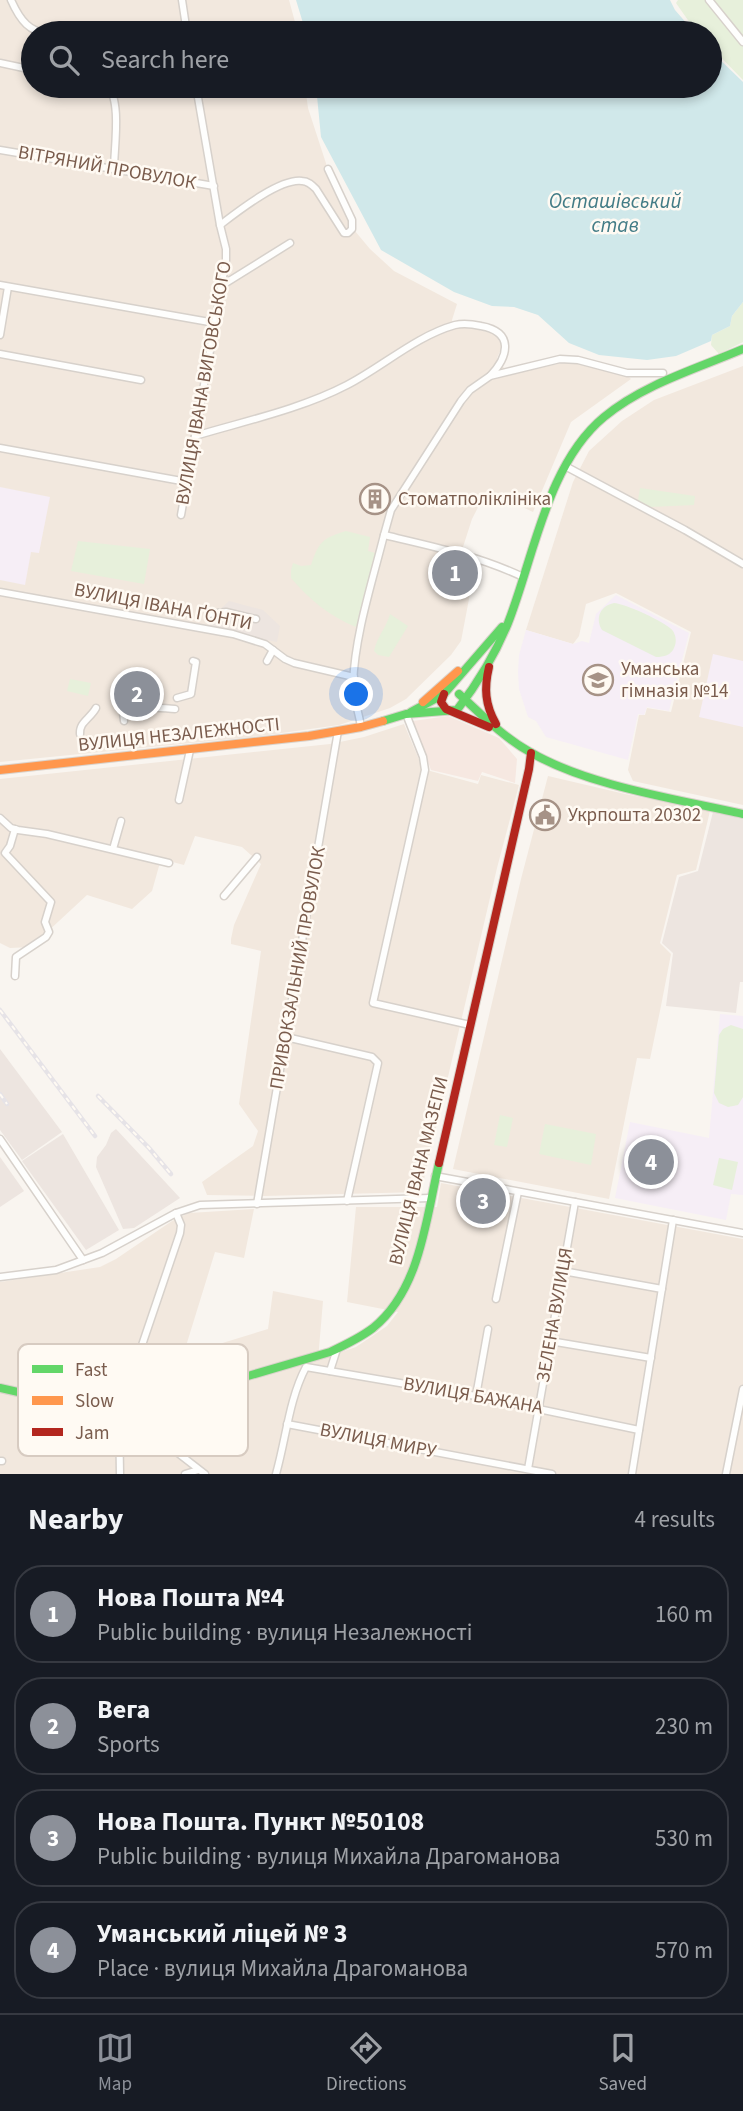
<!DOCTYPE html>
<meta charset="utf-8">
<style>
:root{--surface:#171b24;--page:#242831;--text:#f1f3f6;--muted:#9ea1a6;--line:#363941;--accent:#8c9099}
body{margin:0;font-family:"Source Sans 3",sans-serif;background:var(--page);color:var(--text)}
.you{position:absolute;left:357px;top:695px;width:24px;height:24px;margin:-18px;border:5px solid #fff;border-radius:50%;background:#1a73e8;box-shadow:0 0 0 10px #1a73e833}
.badge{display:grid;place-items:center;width:46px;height:46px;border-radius:50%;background:var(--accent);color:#fff;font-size:23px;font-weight:700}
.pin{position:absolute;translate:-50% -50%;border:4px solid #fff;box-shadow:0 2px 7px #0006}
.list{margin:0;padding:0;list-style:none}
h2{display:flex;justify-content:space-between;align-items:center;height:91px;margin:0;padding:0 28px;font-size:30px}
h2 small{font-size:23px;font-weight:400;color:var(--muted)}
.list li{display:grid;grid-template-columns:46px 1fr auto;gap:21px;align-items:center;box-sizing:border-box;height:98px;margin:0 14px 14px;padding:0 14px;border:2px solid var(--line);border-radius:28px}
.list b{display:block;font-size:26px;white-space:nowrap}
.list p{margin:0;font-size:23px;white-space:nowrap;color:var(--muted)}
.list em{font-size:23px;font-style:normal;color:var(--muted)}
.icon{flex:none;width:38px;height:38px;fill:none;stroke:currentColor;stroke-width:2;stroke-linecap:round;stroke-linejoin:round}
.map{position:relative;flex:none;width:743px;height:1474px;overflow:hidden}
.search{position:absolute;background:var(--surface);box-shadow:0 4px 10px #0003;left:21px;right:21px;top:21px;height:77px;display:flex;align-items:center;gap:18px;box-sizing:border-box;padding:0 24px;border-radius:38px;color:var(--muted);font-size:26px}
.sheet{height:539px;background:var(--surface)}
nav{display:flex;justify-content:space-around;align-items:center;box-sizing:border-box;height:98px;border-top:2px solid var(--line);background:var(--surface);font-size:19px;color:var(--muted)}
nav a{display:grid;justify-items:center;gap:4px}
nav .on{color:var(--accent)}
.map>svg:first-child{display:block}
</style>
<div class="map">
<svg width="743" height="1474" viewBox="0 0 743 1474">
<rect width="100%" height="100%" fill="#f9f5f0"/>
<g fill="#f2e8de">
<path d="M0,0H289L298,33H33V86H305L308,108L335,191L355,231L370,249L394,271L457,304L452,320L455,328L468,327L495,334L501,339L502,347L497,358L509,375L571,361L628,376L631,379L571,422L533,512L487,490L472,519L462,550L477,557L461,641L451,655L406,699L390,708L339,725L260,736L0,762Z"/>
<path d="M743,366V805L633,781L628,770L639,715H645L647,708L671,712L691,632L616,593L586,604L579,636L573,644L526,630L573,482L589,451L622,421L654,400Z"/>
<path d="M404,724L423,769L478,784L481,775L519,785L497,868L421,1192L264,1196L207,1195L202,1182L253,1146L258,1131L239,1104L261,951L231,944V939L234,925L261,864L242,847L195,836L184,865L161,859L152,891L132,909L87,895L31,947L10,948L0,943V779L330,744L364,737Z"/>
<path d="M548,776L625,794L710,811L696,870L677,875L660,943L671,954L661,1006L650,1059L637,1058L609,1199L453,1169L521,879Z"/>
<path d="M441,1183L743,1239V1474H0V1282L100,1267L116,1259L172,1221L189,1213L254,1209L244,1258L215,1252L186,1346L193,1352L268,1329L273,1291L323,1301L318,1360L356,1347L387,1326L398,1312L347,1302L356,1207H437Z"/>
</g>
<path fill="#f6e8e1" d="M448,716L499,738L517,759L515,783L482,772L478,781L431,770L413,721Z"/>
<g fill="#ede5e0">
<path d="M229,601L263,610L280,626L277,642L209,628L211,618Z"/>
<path d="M713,812L743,819V982H740L736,1013L666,1006L673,953L662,943L679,877L698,871Z"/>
<path d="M0,1049L62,1132L22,1160L0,1130Z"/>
<path d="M116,1129L180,1198L134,1228L123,1229L96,1167L97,1157L106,1145L111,1133Z"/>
<path d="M63,1134L119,1230L86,1250L22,1161Z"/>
<path d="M0,1157L24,1191L0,1207Z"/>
</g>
<g fill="#f6eef6">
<path d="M0,487L50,497L39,553L31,552L25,585L0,580Z"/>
<path d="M616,595L689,633L669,711L647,707L644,715L638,714L628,760L546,737L536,721L528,717L519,689L518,672L519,655L526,630L573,644L582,641L589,643L596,614Z"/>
<path d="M713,654L743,661V727L699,717Z"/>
<path d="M720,1014L743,1016V1195L731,1194L726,1220L615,1198L630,1122L709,1138Z"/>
</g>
<g fill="#e7f0db">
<path d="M678,0H743V80L710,46V33H697L676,3Z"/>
<path d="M743,302V342L719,354L711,345L712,335L730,326L732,316Z"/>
<path d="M640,488L695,496L694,505L650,507L638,500Z"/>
<path d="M346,531L370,537L368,551L375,553L356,627C329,616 310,600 291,578V570L293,563L301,566L311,565C319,541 323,538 346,531Z"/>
<path d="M78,541L150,549L144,584L71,571Z"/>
<path d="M614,603C624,603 668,623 673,631C676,636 677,642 674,648C671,655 664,657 656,657L602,630C595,618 600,606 614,603Z"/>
<path d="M390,614L408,626L389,657L378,655L374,651C377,637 386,628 390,614Z"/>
<path d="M70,679L91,683L88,696L67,691Z"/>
<path d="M731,1025L743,1029V1097L738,1105L728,1107L719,1103L714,1093L719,1035L723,1029Z"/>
<path d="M500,1115L513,1118L507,1147L494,1145Z"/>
<path d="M545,1124L596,1134L591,1165L539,1154Z"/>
<path d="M719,1158L738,1162L732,1190L713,1185Z"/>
</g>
<g fill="#d0e8ea">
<path d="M296,0H670L675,10L695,33H306Z"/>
<path d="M710,50L743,82V302L732,316L730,326L712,335L711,341L676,356L647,360L599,355L569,343L538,315L514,307L492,306L454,292L381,250L321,137L316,86H710Z"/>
</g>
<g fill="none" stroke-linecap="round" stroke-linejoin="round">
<g stroke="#d7d1cb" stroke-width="9">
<g id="street">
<path d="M11,0C19,18 30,36 53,32"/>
<path d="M182,0L187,33"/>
<path d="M709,0L743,42"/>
<path d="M0,63L33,70"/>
<path d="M107,86C122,99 114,149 114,169"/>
<path d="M0,150L214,186"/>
<path d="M220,225C237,212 280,178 302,181C308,181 312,185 316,189L344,233H348L352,229V220L328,169"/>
<path d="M0,285L215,323"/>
<path d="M221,286L290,243"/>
<path d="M0,335L8,287"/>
<path d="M0,354L141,380"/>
<path d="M195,436C245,421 301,409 347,385C382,367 416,336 455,325C463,323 472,324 481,326C514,332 509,356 490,376"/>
<path d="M0,448L187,482"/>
<path d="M565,466L685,530L743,564"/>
<path d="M181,515L226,260V249L220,225L196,86"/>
<path d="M384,535L391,510L461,401L470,390L490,376L560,359L578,360L627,373H663"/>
<path d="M0,592L233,634L265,644L285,659L294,663L354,677"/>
<path d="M208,614L226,612L256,619"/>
<path d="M267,661L273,650"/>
<path d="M177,698L191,694L196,662L193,661"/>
<path d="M406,714L423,757L425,770L373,1003L470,1025"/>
<path d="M124,721L123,712C137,704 159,708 175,709"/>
<path d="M361,727C359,713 353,697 353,684C355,634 372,583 384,535C431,546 479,556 523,577"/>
<path d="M80,734C79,722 90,719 96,708"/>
<path d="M179,800L190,750"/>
<path d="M0,818L11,828L18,830L47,834L169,863"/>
<path d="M15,829L10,846L5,853L51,902L45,922L49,932L46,937L16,957L15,976"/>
<path d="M113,849L121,821"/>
<path d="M224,896L257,857"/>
<path d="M286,1037L372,1057L378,1063L347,1201"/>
<path d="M0,1139L83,1260"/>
<path d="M435,1176L743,1233"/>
<path d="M257,1204L338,731"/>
<path d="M563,1271L662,1289"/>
<path d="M0,1277L56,1270L102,1253L176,1213L200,1205L430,1198"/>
<path d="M496,1299L518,1192"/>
<path d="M550,1341L651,1358"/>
<path d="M330,1371L337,1349"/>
<path d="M476,1396L488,1329"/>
<path d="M125,1412L205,1474"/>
<path d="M287,1424L552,1474"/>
<path d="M0,1461H2"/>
<path d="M528,1469L575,1202"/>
<path d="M120,1474L119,1413L180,1233L181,1225L176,1213"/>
<path d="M185,1474L198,1470"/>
<path d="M276,1474C286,1439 289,1399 306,1367L476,1396L639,1430"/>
<path d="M632,1474L673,1220"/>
<path d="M726,1474L743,1389"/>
</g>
</g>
<g stroke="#d9d2cb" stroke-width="10">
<g id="fast">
<path d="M459,694C482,715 503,737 530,752C588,786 677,799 743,814"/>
<path d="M411,712L444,694L502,627"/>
<path d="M383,721L406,714L457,710C478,683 495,655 508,623C534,557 547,464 604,417C644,384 696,369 743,349"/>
<path d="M0,1388L102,1411L125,1412L330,1352C345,1345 360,1338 373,1328C421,1289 426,1218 439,1163"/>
</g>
</g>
<g stroke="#d9d2cb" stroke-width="10">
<g id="slow">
<path d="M423,702L458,671"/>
<path d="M0,770L309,736L361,727L383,721"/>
</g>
</g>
<g stroke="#d9d2cb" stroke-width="10">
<g id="jam">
<path d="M489,667C484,688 485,705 496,724"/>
<path d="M444,694L441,702L446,709L489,727"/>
<path d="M439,1163L529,769L531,753"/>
</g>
</g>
<use href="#street" stroke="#fefefd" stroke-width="6"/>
<use href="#fast" stroke="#63d668" stroke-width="8"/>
<use href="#slow" stroke="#ff974d" stroke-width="8"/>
<use href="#jam" stroke="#b3261e" stroke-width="8"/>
<g stroke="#e6e3e7" stroke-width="4.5">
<g id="rail">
<path d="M0,1010L95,1136"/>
<path d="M0,1094L7,1104"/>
<path d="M98,1096L149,1148L171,1174"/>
</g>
</g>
<use href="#rail" stroke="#fffaf3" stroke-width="2" stroke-dasharray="5" stroke-linecap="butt"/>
</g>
<defs>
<g id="building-ring" transform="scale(1.575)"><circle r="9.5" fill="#fffaf3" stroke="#a69286" stroke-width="1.5"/><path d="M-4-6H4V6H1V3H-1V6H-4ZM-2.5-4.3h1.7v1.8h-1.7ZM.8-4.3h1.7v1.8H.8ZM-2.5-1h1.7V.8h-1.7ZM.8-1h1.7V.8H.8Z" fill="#a69286"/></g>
<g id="school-ring" transform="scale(1.575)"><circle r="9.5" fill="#fffaf3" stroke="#a69286" stroke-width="1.5"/><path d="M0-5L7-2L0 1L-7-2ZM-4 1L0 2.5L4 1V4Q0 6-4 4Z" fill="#a69286"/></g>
<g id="civic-ring" transform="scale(1.575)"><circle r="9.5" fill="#fffaf3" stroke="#a69286" stroke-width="1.5"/><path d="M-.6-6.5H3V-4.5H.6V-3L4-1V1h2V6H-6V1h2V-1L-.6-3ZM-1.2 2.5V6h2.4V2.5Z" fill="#a69286"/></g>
</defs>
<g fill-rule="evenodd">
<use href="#building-ring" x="375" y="499"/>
<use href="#school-ring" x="598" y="680"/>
<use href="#civic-ring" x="545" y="815"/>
</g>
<g text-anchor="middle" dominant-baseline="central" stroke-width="5" stroke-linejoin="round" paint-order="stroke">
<g font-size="19" fill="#7a5c4d" stroke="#fffaf3">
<text transform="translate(107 168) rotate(10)">ВІТРЯНИЙ ПРОВУЛОК</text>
<text transform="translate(204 383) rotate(-80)">ВУЛИЦЯ ІВАНА ВИГОВСЬКОГО</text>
<text transform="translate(163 607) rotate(11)">ВУЛИЦЯ ІВАНА ҐОНТИ</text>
<text transform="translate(179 735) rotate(-6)">ВУЛИЦЯ НЕЗАЛЕЖНОСТІ</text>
<text transform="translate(298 968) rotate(-80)">ПРИВОКЗАЛЬНИЙ ПРОВУЛОК</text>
<text transform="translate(419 1171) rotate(-76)">ВУЛИЦЯ ІВАНА МАЗЕПИ</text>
<text transform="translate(555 1315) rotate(-80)">ЗЕЛЕНА ВУЛИЦЯ</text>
<text transform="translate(473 1396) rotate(10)">ВУЛИЦЯ БАЖАНА</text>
<text transform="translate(378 1441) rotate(11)">ВУЛИЦЯ МИРУ</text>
</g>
<g font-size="19" fill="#7a5c4d" stroke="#fffaf3" text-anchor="start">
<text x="398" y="499">Стоматполіклініка</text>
<text x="621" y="669">Уманська<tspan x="621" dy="22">гімназія №14</tspan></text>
<text x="568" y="815">Укрпошта 20302</text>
</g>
<g font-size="21" font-style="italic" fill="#437c86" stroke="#fffaf3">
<text x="615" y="201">Осташівський<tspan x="615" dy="24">став</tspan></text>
</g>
</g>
<rect x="18" y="1344" width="230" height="112" rx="10" fill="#fffaf3" stroke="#d7cbc1" stroke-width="2"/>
<rect x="32" y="1365" width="31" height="8" fill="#63d668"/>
<rect x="32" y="1396" width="31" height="9" fill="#ff974d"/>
<rect x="32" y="1428" width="31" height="8" fill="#b3261e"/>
<g font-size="19" fill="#7a5c4d">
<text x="75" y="1376">Fast</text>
<text x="75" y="1407">Slow</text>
<text x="75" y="1439">Jam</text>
</g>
</svg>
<div class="you"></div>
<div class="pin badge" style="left:455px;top:573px">1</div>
<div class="pin badge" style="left:137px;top:694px">2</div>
<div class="pin badge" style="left:483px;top:1201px">3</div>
<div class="pin badge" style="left:651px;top:1162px">4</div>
<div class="search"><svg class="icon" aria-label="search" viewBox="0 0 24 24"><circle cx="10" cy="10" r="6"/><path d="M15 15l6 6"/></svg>Search here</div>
</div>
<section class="sheet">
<h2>Nearby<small>4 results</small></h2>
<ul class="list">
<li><span class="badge">1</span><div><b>Нова Пошта №4</b><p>Public building · вулиця Незалежності</p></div><em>160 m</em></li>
<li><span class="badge">2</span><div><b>Вега</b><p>Sports</p></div><em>230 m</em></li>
<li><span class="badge">3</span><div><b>Нова Пошта. Пункт №50108</b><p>Public building · вулиця Михайла Драгоманова</p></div><em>530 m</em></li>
<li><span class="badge">4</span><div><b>Уманський ліцей № 3</b><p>Place · вулиця Михайла Драгоманова</p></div><em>570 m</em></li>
</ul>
</section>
<nav>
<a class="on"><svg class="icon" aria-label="map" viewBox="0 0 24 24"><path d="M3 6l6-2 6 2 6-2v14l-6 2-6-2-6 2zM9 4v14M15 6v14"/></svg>Map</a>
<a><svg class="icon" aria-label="directions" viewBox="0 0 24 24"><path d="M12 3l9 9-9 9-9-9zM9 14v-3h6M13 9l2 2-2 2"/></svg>Directions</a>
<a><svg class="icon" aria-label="saved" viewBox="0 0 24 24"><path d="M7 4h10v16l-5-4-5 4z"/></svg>Saved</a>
</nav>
